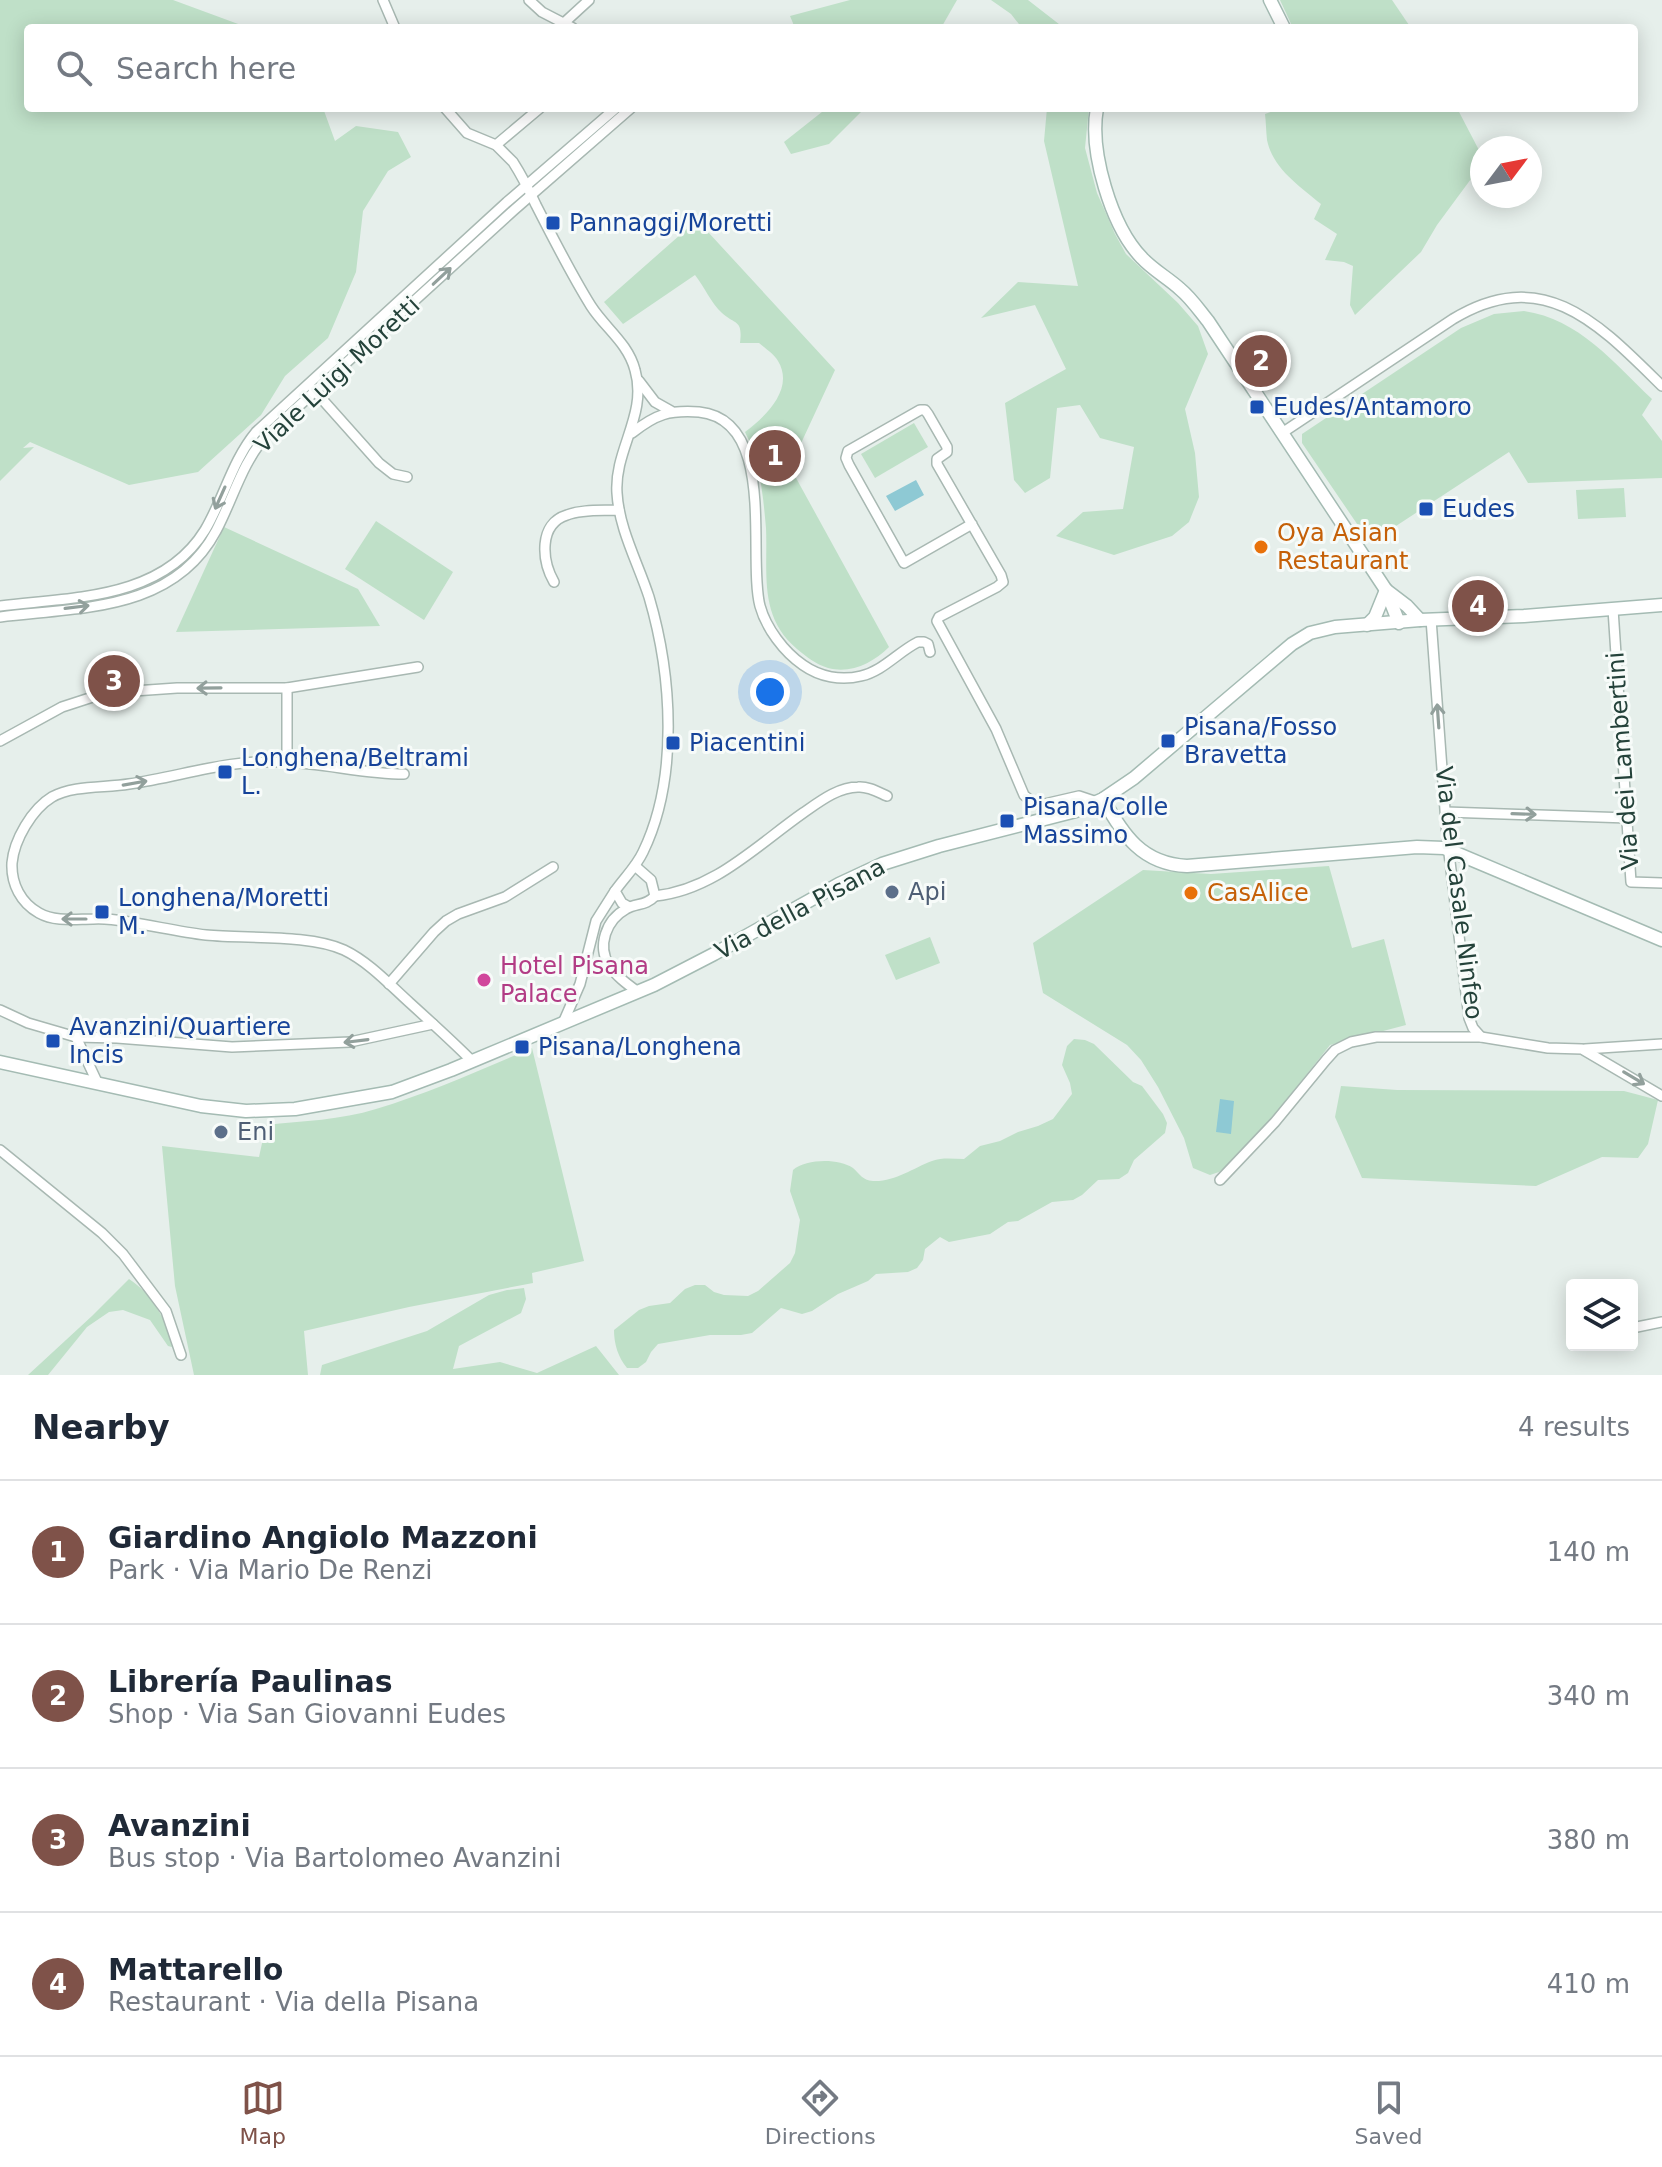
<!DOCTYPE html>
<meta charset="utf-8">
<style>
:root{--surface:#fff;--page:#f6f6f7;--text:#1f2937;--muted:#747a83;--line:#e0e1e3;--accent:#7f5249}
body{margin:0;font-family:"DejaVu Sans",sans-serif;background:var(--page);color:var(--text)}
.controls{position:absolute;right:24px;bottom:24px;display:grid;overflow:hidden;border-radius:8px;box-shadow:0 4px 20px #0003}
.controls button{width:72px;height:72px;display:grid;place-items:center;padding:0;border:0;border-bottom:2px solid var(--line);background:var(--surface);color:var(--text);font:40px sans-serif}
.compass{position:absolute;left:1470px;top:136px;width:72px;height:72px;border-radius:50%;background:var(--surface);box-shadow:0 4px 20px #0003;rotate:58deg}
.you{position:absolute;left:770px;top:692px;width:28px;height:28px;margin:-20px;border:6px solid #fff;border-radius:50%;background:#1a73e8;box-shadow:0 0 0 12px #1a73e833}
.badge{display:grid;place-items:center;width:52px;height:52px;border-radius:50%;background:var(--accent);color:#fff;font-size:26px;font-weight:700}
.pin{position:absolute;translate:-50% -50%;border:4px solid #fff;box-shadow:0 2px 8px #0006}
.list{margin:0;padding:0;list-style:none}
h2{display:flex;justify-content:space-between;align-items:center;height:104px;margin:0;padding:0 32px;font-size:34px}
h2 small{font-size:26px;font-weight:400;color:var(--muted)}
.list li{display:grid;grid-template-columns:52px 1fr auto;gap:24px;align-items:center;box-sizing:border-box;height:144px;padding:0 32px;border-top:2px solid var(--line)}
.list b{display:block;font-size:30px;white-space:nowrap}
.list p{margin:0;font-size:26px;white-space:nowrap;color:var(--muted)}
.list em{font-size:26px;font-style:normal;color:var(--muted)}
.icon{flex:none;width:44px;height:44px;fill:none;stroke:currentColor;stroke-width:2;stroke-linecap:round;stroke-linejoin:round}
.map{position:relative;flex:none;width:1662px;height:1375px;overflow:hidden}
.search{position:absolute;background:var(--surface);box-shadow:0 4px 20px #0003;left:24px;right:24px;top:24px;height:88px;display:flex;align-items:center;gap:20px;box-sizing:border-box;padding:0 28px;border-radius:8px;color:var(--muted);font-size:30px}
.sheet{height:680px;background:var(--surface)}
nav{display:flex;justify-content:space-around;align-items:center;box-sizing:border-box;height:112px;border-top:2px solid var(--line);background:var(--surface);font-size:22px;color:var(--muted)}
nav a{display:grid;justify-items:center;gap:4px}
nav .on{color:var(--accent)}
.map>svg:first-child{display:block}
</style>
<div class="map">
<svg width="1662" height="1375" viewBox="0 0 1662 1375">
<rect width="100%" height="100%" fill="#e6efeb"/>
<g fill="#bfe0c8">
<path d="M0,0H173L249,28H28V108H323L335,141L356,126L398,132L411,157L388,171L363,211L356,272L328,338L285,376L261,415L198,472L129,485L30,442L23,448L34,447L0,481Z"/>
<path d="M850,0H957L941,28H795L790,16Z"/>
<path d="M991,0H1028L1064,28H1022L1011,14Z"/>
<path d="M1280,0H1392L1411,28H1293Z"/>
<path d="M827,108H865L829,144L791,154L784,142Z"/>
<path d="M1047,108H1089L1085,148L1097,193L1115,234L1126,254L1178,303L1198,326L1208,354L1185,409L1195,453L1199,497L1189,522L1172,536L1114,555L1056,536L1083,512L1123,509L1134,447L1100,438L1080,405L1057,408L1050,478L1025,493L1014,480L1005,403L1066,369L1035,305L981,318L1018,282L1078,286L1044,141Z"/>
<path d="M1282,108H1457L1482,156V164L1437,225L1421,252L1355,315L1350,305L1353,266L1344,262L1325,260L1337,234L1314,219L1321,204C1300,186 1273,169 1267,140C1266,131 1266,122 1265,114Z"/>
<path d="M697,220L835,370L790,467L889,647C873,663 851,674 828,668C815,664 807,657 797,649C758,616 768,573 766,528C763,495 760,461 745,432C765,417 795,389 778,361C774,354 766,349 759,343H740C743,319 735,325 722,313C711,303 704,286 695,275L623,324L604,302Z"/>
<path d="M1524,311C1579,319 1614,363 1652,399L1642,415L1662,441V478L1528,483L1509,452L1370,543L1302,443V434L1461,328L1494,314Z"/>
<path d="M914,423L928,447L875,478L861,454Z"/>
<path d="M1624,488L1626,517L1578,519L1576,490Z"/>
<path d="M376,521L453,572L424,620L345,569Z"/>
<path d="M224,527L358,589L380,626L176,632Z"/>
<path d="M1329,866L1352,948L1384,939L1406,1025L1330,1045L1245,1152L1219,1172L1210,1175L1193,1168L1184,1138L1158,1087L1141,1060L1127,1045L1043,993L1033,943L1143,870L1211,874Z"/>
<path d="M930,937L940,963L896,980L885,955Z"/>
<path d="M1074,1039L1085,1040L1094,1044L1133,1082L1142,1086L1163,1114L1167,1123L1165,1133L1134,1160L1128,1173L1119,1179L1098,1180L1082,1195L1073,1200L1052,1202L1018,1221L1008,1222L990,1234L949,1242L940,1237L925,1249L923,1260L917,1268L908,1272L876,1274L868,1281L838,1294L812,1311L802,1314L781,1308L752,1333L741,1335H710L658,1344L651,1352L646,1362L638,1368H627C618,1357 614,1344 614,1330L639,1310L649,1306L670,1303L685,1289L695,1285H705L714,1292L724,1295L748,1296L758,1291L790,1263L795,1253L800,1220L790,1191L793,1170C806,1159 838,1158 853,1168C860,1174 862,1180 873,1181C895,1182 913,1168 932,1161C943,1157 953,1159 964,1159L980,1146L1000,1141L1018,1132L1038,1126L1053,1119L1072,1094L1070,1083L1062,1065L1067,1046Z"/>
<path d="M532,1048L584,1261L532,1273L533,1283L409,1307L304,1331L308,1375H194L175,1286L162,1146L259,1157L266,1125C303,1121 341,1120 376,1109C429,1093 481,1070 532,1048Z"/>
<path d="M1341,1086L1397,1090L1624,1091L1658,1100L1648,1144L1638,1158L1602,1157L1536,1186L1362,1178L1335,1117Z"/>
<path d="M129,1279C150,1292 169,1322 172,1347L168,1346L150,1320L123,1310L109,1312L87,1327L48,1375H28L92,1316Z"/>
<path d="M524,1288L526,1299L521,1313L459,1346L453,1369L500,1362L537,1373L596,1346L619,1375H320L322,1365L427,1331L489,1295L507,1290Z"/>
</g>
<g fill="#8ec9d4">
<path d="M916,480L924,495L895,511L886,496Z"/>
<path d="M1220,1099L1234,1101L1231,1134L1216,1132Z"/>
</g>
<g fill="none" stroke-linecap="round" stroke-linejoin="round">
<g stroke="#a8b8b2" stroke-width="12">
<g id="street">
<path d="M383,0L395,28"/>
<path d="M529,0L542,12L573,28"/>
<path d="M565,22L589,0"/>
<path d="M445,108L467,133L496,145L513,162C522,176 529,190 536,205C553,238 571,274 591,306C605,328 628,343 635,370C648,414 614,450 617,493C619,529 638,563 649,597C672,675 679,778 643,852C636,867 624,878 615,891L622,903L629,907"/>
<path d="M496,145L540,108"/>
<path d="M639,381L655,402L671,411"/>
<path d="M313,389L379,463L393,474L407,477"/>
<path d="M632,433C656,414 669,410 699,412C778,420 747,557 760,606C766,628 784,652 803,665C820,677 841,681 861,676C883,671 898,652 918,642H924L928,644L930,652"/>
<path d="M1282,433L1453,319C1544,264 1599,324 1662,386"/>
<path d="M972,524L904,563L849,465L846,458L848,451L920,410H925L928,414L947,447V452L937,459V464L1001,575L1003,582L997,587L939,617L937,621L996,729L1024,795L1032,802L1040,805L1079,796L1097,802"/>
<path d="M554,582C542,561 538,524 567,515C583,509 602,511 619,510"/>
<path d="M0,606C72,597 162,600 205,530C224,498 232,461 256,432L507,202L616,108"/>
<path d="M1613,609L1631,882L1662,883"/>
<path d="M0,617C79,607 173,612 216,531C233,499 242,462 267,435L514,210L631,108"/>
<path d="M1431,619L1447,837L1469,1018L1473,1028L1481,1037"/>
<path d="M0,741L62,707L105,693L177,688H287L418,667"/>
<path d="M287,762V688"/>
<path d="M404,774C364,774 324,763 284,762C226,759 184,776 129,784C105,788 73,785 52,797C32,809 14,840 12,863C11,884 21,903 39,913C55,922 75,919 93,919C105,918 117,920 129,922C155,926 180,932 206,935C246,939 310,934 344,950C369,962 390,985 410,1003C431,1022 452,1041 472,1061"/>
<path d="M1446,812L1628,818"/>
<path d="M635,866L651,880L655,896C646,906 636,903 626,909C606,920 597,946 609,965C616,976 627,984 638,992"/>
<path d="M655,896C714,890 756,846 803,813C819,802 838,787 858,787C868,786 878,792 887,796"/>
<path d="M389,984L434,932L446,921L458,914L505,897L553,867"/>
<path d="M0,1010L28,1023L76,1037L117,1038L232,1047L350,1042L433,1024"/>
<path d="M563,1023L580,984L596,921L615,891"/>
<path d="M76,1037L98,1084"/>
<path d="M1585,1049L1662,1044"/>
<path d="M0,1150L102,1233L123,1254L166,1311L181,1355"/>
<path d="M1220,1180L1275,1122L1326,1060L1335,1050L1351,1042L1376,1037H1481L1548,1048L1582,1049L1662,1096"/>
<path d="M1632,1328L1662,1322"/>
</g>
</g>
<g stroke="#a4bbb3" stroke-width="15">
<g id="secondary">
<path d="M1270,0L1284,28"/>
<path d="M1097,108C1089,151 1111,226 1142,258C1153,270 1168,278 1180,289C1191,298 1199,310 1208,321L1386,590L1399,623"/>
<path d="M1386,590L1407,606L1420,620"/>
<path d="M1367,625L1375,617L1386,590"/>
<path d="M1103,799C1123,835 1142,864 1187,866L1417,847L1444,848L1662,940"/>
<path d="M0,1062L201,1106L246,1111L295,1109L392,1092L451,1070L654,985L714,954L839,884L882,864L939,846L1076,811L1103,799L1134,778L1292,644L1310,633L1335,627L1420,620L1524,616L1662,605"/>
</g>
</g>
<use href="#street" stroke="#fff" stroke-width="9"/>
<use href="#secondary" stroke="#fff" stroke-width="12"/>
</g>
<defs><path id="oneway-shaft" d="M-6 0H5M1.5-3L5.5 0L1.5 3" fill="none" stroke-width="1.6" stroke-linecap="round" stroke-linejoin="round" transform="scale(2)"/></defs>
<g stroke="#92a09c">
<use href="#oneway-shaft" transform="translate(442 276) rotate(-43)"/>
<use href="#oneway-shaft" transform="translate(220 498) rotate(114)"/>
<use href="#oneway-shaft" transform="translate(77 607) rotate(-7)"/>
<use href="#oneway-shaft" transform="translate(209 688) rotate(179)"/>
<use href="#oneway-shaft" transform="translate(1438 716) rotate(-94)"/>
<use href="#oneway-shaft" transform="translate(135 783) rotate(-10)"/>
<use href="#oneway-shaft" transform="translate(1524 814) rotate(2)"/>
<use href="#oneway-shaft" transform="translate(74 919) rotate(180)"/>
<use href="#oneway-shaft" transform="translate(356 1041) rotate(173)"/>
<use href="#oneway-shaft" transform="translate(1634 1078) rotate(31)"/>
</g>
<g fill="#1a4fb4" stroke="#f7fbf9" stroke-width="3">
<rect x="545" y="215" width="16" height="16" rx="4"/>
<rect x="1249" y="399" width="16" height="16" rx="4"/>
<rect x="1418" y="501" width="16" height="16" rx="4"/>
<rect x="1160" y="733" width="16" height="16" rx="4"/>
<rect x="665" y="735" width="16" height="16" rx="4"/>
<rect x="217" y="764" width="16" height="16" rx="4"/>
<rect x="999" y="813" width="16" height="16" rx="4"/>
<rect x="94" y="904" width="16" height="16" rx="4"/>
<rect x="45" y="1033" width="16" height="16" rx="4"/>
<rect x="514" y="1039" width="16" height="16" rx="4"/>
</g>
<g fill="#e8710a" stroke="#f7fbf9" stroke-width="3">
<circle cx="1261" cy="547" r="8"/>
<circle cx="1191" cy="893" r="8"/>
</g>
<g fill="#5c6f8a" stroke="#f7fbf9" stroke-width="3">
<circle cx="892" cy="892" r="8"/>
<circle cx="221" cy="1132" r="8"/>
</g>
<circle fill="#d1479c" stroke="#f7fbf9" stroke-width="3" cx="484" cy="980" r="8"/>
<g text-anchor="middle" dominant-baseline="central" stroke-width="6" stroke-linejoin="round" paint-order="stroke">
<g font-size="24" fill="#164399" stroke="#f7fbf9" text-anchor="start">
<text x="569" y="223">Pannaggi/Moretti</text>
<text x="1273" y="407">Eudes/Antamoro</text>
<text x="1442" y="509">Eudes</text>
<text x="1184" y="727">Pisana/Fosso<tspan x="1184" dy="28">Bravetta</tspan></text>
<text x="689" y="743">Piacentini</text>
<text x="241" y="758">Longhena/Beltrami<tspan x="241" dy="28">L.</tspan></text>
<text x="1023" y="807">Pisana/Colle<tspan x="1023" dy="28">Massimo</tspan></text>
<text x="118" y="898">Longhena/Moretti<tspan x="118" dy="28">M.</tspan></text>
<text x="69" y="1027">Avanzini/Quartiere<tspan x="69" dy="28">Incis</tspan></text>
<text x="538" y="1047">Pisana/Longhena</text>
</g>
<g font-size="24" fill="#24423a" stroke="#f7fbf9">
<text transform="translate(337 375) rotate(-43)">Viale Luigi Moretti</text>
<text transform="translate(1623 761) rotate(-94)">Via dei Lambertini</text>
<text transform="translate(1459 893) rotate(83)">Via del Casale Ninfeo</text>
<text transform="translate(800 909) rotate(-28)">Via della Pisana</text>
</g>
<g font-size="24" fill="#c56008" stroke="#f7fbf9" text-anchor="start">
<text x="1277" y="533">Oya Asian<tspan x="1277" dy="28">Restaurant</tspan></text>
<text x="1207" y="893">CasAlice</text>
</g>
<g font-size="24" fill="#4e5e75" stroke="#f7fbf9" text-anchor="start">
<text x="908" y="892">Api</text>
<text x="237" y="1132">Eni</text>
</g>
<g font-size="24" fill="#b23c85" stroke="#f7fbf9" text-anchor="start">
<text x="500" y="966">Hotel Pisana<tspan x="500" dy="28">Palace</tspan></text>
</g>
</g>
</svg>
<div class="controls">
<button><svg class="icon" aria-label="layers" viewBox="0 0 24 24"><path d="M12 4l9 5-9 5-9-5zM3 14l9 5 9-5"/></svg></button>
</div>
<svg class="compass" viewBox="-18 -18 36 36"><path d="M0-13l5 13h-10z" fill="#e53935"/><path d="M0 13l5-13h-10z" fill="#747a83"/></svg>
<div class="you"></div>
<div class="pin badge" style="left:775px;top:456px">1</div>
<div class="pin badge" style="left:1261px;top:361px">2</div>
<div class="pin badge" style="left:114px;top:681px">3</div>
<div class="pin badge" style="left:1478px;top:606px">4</div>
<div class="search"><svg class="icon" aria-label="search" viewBox="0 0 24 24"><circle cx="10" cy="10" r="6"/><path d="M15 15l6 6"/></svg>Search here</div>
</div>
<section class="sheet">
<h2>Nearby<small>4 results</small></h2>
<ul class="list">
<li><span class="badge">1</span><div><b>Giardino Angiolo Mazzoni</b><p>Park · Via Mario De Renzi</p></div><em>140 m</em></li>
<li><span class="badge">2</span><div><b>Librería Paulinas</b><p>Shop · Via San Giovanni Eudes</p></div><em>340 m</em></li>
<li><span class="badge">3</span><div><b>Avanzini</b><p>Bus stop · Via Bartolomeo Avanzini</p></div><em>380 m</em></li>
<li><span class="badge">4</span><div><b>Mattarello</b><p>Restaurant · Via della Pisana</p></div><em>410 m</em></li>
</ul>
</section>
<nav>
<a class="on"><svg class="icon" aria-label="map" viewBox="0 0 24 24"><path d="M3 6l6-2 6 2 6-2v14l-6 2-6-2-6 2zM9 4v14M15 6v14"/></svg>Map</a>
<a><svg class="icon" aria-label="directions" viewBox="0 0 24 24"><path d="M12 3l9 9-9 9-9-9zM9 14v-3h6M13 9l2 2-2 2"/></svg>Directions</a>
<a><svg class="icon" aria-label="saved" viewBox="0 0 24 24"><path d="M7 4h10v16l-5-4-5 4z"/></svg>Saved</a>
</nav>
